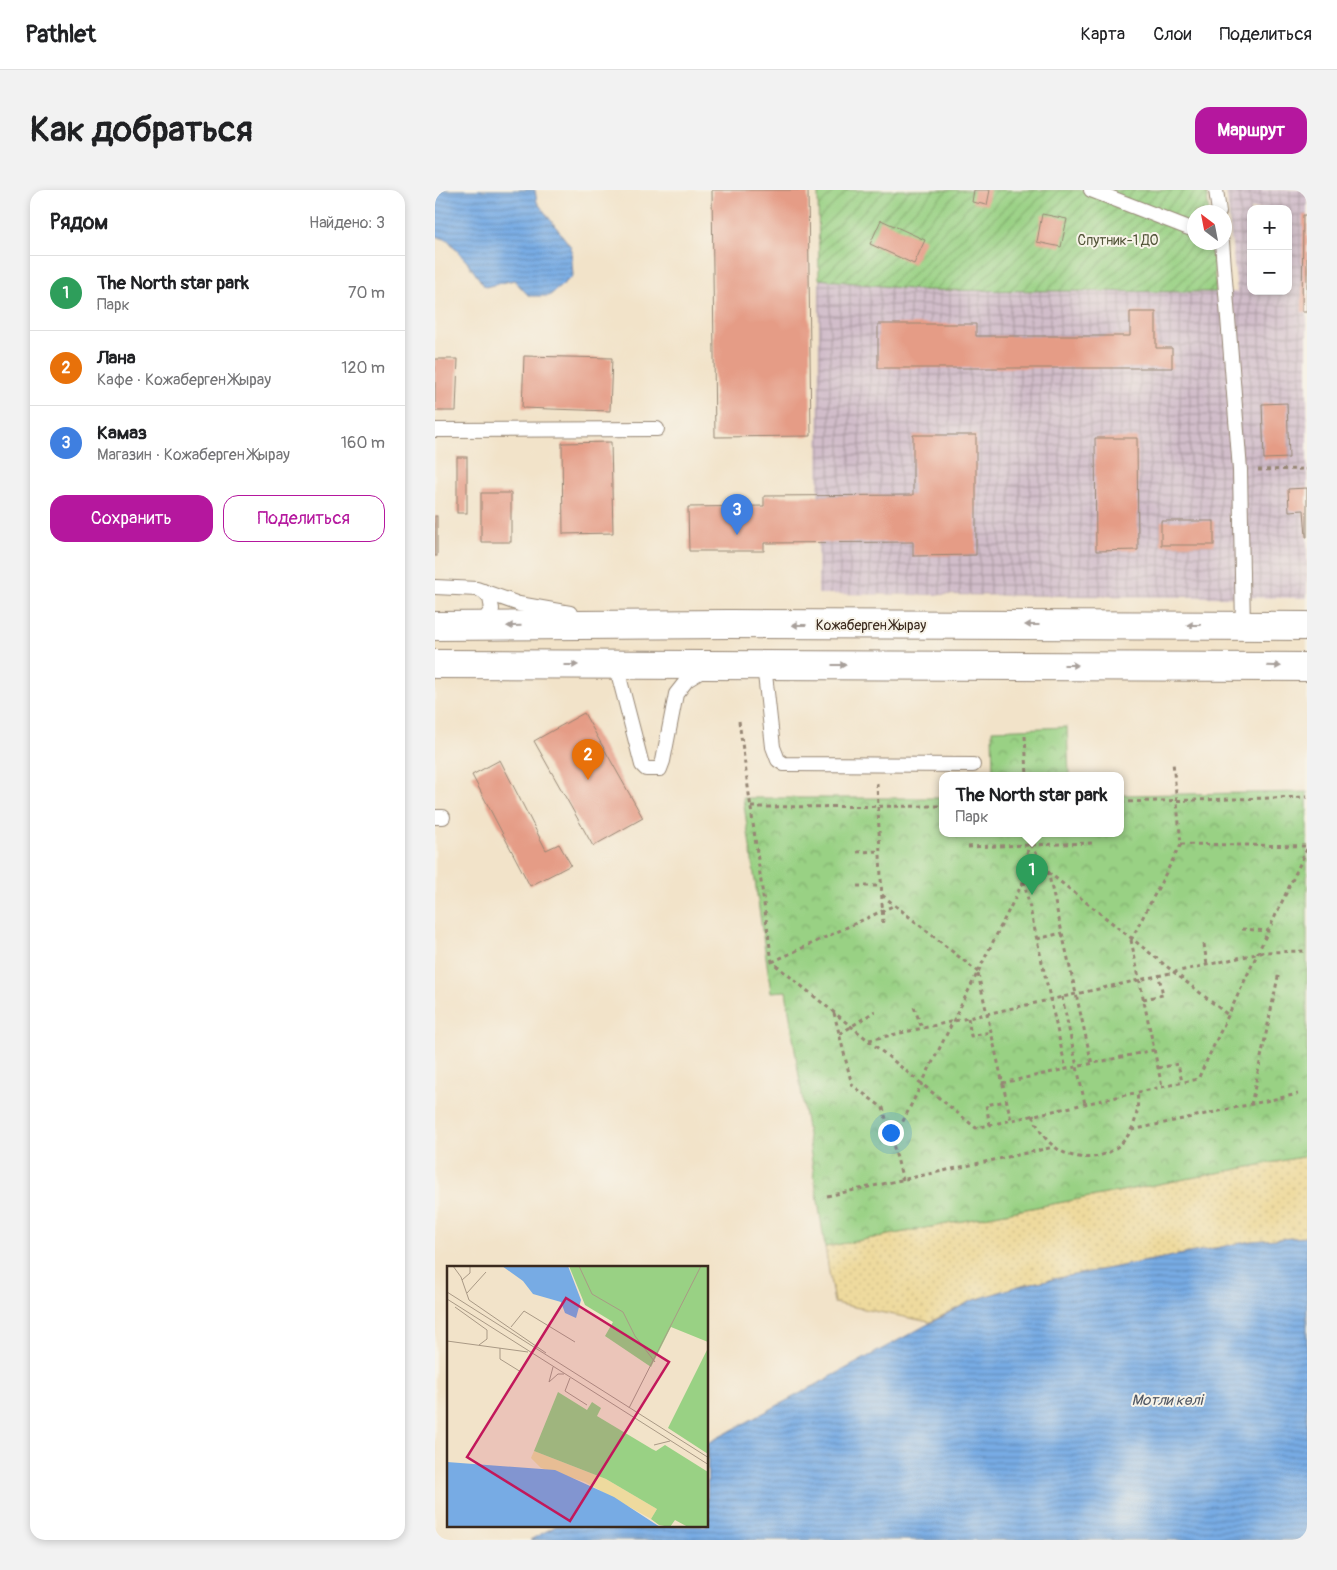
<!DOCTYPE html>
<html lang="ru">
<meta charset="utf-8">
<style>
:root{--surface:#fff;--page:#f2f2f2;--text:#202124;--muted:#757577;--line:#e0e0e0;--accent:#b5179e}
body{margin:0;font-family:Pangolin,sans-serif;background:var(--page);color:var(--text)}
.controls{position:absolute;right:15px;top:15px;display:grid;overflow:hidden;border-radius:10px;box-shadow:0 2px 8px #0003}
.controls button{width:45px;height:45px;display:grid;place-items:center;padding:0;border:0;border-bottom:1px solid var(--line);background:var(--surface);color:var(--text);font:25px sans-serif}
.compass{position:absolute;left:752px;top:15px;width:45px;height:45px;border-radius:50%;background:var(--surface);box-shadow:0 2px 8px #0003;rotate:328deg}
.you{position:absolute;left:455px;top:942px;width:18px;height:18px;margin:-12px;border:4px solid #fff;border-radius:50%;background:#1a73e8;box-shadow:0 0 0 8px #1a73e833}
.badge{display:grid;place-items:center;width:32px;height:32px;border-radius:50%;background:var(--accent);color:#fff;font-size:16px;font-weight:700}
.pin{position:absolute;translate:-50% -41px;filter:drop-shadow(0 1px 2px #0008)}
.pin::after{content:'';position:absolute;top:26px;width:18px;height:15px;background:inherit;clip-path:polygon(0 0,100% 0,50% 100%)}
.popup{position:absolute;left:504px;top:582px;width:185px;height:65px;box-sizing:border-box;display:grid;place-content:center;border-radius:10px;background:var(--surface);filter:drop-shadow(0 1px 4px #0005);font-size:16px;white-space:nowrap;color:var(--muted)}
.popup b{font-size:19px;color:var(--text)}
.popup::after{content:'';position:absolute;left:50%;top:100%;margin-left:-10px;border:10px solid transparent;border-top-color:var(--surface)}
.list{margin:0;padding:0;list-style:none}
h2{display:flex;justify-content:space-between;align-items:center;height:65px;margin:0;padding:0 20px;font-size:21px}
h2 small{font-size:16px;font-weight:400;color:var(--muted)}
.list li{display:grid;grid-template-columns:32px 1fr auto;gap:15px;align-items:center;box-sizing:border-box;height:75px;padding:0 20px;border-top:1px solid var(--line)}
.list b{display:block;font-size:19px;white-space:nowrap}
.list p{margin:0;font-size:16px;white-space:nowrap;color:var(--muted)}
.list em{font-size:16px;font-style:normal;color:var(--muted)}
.actions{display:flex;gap:10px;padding:15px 20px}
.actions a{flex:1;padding:11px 0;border:1px solid var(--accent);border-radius:15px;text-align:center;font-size:18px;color:var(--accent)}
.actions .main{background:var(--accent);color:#fff}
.map{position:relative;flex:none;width:872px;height:1350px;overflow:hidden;border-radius:15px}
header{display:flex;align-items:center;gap:30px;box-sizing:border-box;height:70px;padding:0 25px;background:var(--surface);border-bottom:1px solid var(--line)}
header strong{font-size:24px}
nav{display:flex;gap:28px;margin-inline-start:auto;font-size:18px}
.intro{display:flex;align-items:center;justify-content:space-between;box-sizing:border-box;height:120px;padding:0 30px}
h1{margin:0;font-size:35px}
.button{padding:12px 22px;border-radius:15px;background:var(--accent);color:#fff;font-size:18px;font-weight:700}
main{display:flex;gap:30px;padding:0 30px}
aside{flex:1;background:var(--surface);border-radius:15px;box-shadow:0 2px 8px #0003}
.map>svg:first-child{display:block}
</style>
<header>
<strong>Pathlet</strong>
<nav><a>Карта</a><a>Слои</a><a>Поделиться</a></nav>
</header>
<div class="intro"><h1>Как добраться</h1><a class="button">Маршрут</a></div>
<main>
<aside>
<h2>Рядом<small>Найдено: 3</small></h2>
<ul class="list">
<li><span class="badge" style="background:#2e9e5b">1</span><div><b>The North star park</b><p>Парк</p></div><em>70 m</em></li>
<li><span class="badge" style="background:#e8710a">2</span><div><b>Лана</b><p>Кафе · Кожаберген Жырау</p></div><em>120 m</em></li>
<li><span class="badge" style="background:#3f7fe0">3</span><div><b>Камаз</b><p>Магазин · Кожаберген Жырау</p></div><em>160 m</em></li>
</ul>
<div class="actions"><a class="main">Сохранить</a><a>Поделиться</a></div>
</aside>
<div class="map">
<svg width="872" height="1350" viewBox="0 0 872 1350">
<defs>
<pattern id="industrial-grid" width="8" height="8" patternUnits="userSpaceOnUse" patternTransform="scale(1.25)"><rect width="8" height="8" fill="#d1bdca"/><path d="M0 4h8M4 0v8" fill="none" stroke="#ab9aa3"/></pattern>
<pattern id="sand-dots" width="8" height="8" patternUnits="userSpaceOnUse" patternTransform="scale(1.25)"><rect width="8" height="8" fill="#eeda9e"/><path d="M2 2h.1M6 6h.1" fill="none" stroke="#cdbb88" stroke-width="1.8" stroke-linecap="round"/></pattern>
<pattern id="park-crowns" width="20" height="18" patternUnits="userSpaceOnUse" patternTransform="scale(1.25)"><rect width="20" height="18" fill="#99d184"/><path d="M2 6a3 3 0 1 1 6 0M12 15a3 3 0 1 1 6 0" fill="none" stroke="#7eaa6b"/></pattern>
<pattern id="garden-furrows" width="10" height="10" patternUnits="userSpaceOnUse" patternTransform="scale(1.25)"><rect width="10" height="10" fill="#99d184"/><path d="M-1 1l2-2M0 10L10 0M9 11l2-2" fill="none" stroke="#7eaa6b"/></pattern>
<pattern id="water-rules" width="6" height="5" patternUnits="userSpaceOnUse" patternTransform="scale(1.25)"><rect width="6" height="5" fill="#77abe4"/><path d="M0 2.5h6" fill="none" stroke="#638bb8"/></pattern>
</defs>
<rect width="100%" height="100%" fill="#f7f3e8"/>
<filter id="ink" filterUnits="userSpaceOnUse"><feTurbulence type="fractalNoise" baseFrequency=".02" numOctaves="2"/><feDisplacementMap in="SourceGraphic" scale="10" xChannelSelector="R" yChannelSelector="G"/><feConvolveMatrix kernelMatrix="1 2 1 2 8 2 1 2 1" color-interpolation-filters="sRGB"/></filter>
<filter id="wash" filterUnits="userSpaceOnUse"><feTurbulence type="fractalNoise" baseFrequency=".0096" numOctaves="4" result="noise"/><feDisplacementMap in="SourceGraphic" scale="20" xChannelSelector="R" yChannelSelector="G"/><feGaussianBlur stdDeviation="1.12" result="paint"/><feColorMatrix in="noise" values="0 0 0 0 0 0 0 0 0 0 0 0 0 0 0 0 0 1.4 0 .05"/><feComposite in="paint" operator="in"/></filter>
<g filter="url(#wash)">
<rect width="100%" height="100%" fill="#f2e3c9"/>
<path fill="url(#industrial-grid)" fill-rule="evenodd" d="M791,0H872V408L383,404L384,89L483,100L802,102ZM816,19H853V101H816Z"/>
<path fill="url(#sand-dots)" stroke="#94825e" d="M872,966V1047L817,1051L587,1095L536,1111L495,1132L399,1113L390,1057Z"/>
<g fill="url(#park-crowns)" stroke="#6a7e51">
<path d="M632,537L634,586H558L557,540Z"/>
<path d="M872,602V966L390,1057L351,801L336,802L308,608H508V644H686V605Z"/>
</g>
<path fill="url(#garden-furrows)" stroke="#6a7e51" d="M383,0H771L774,22H759V52L777,53L781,102L483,100L384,89Z"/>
<g fill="url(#water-rules)" stroke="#596a81">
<path d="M0,0H100L102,12L136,57L138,86L114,106H94L79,90L50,97L32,72L13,50L0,46Z"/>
<path d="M872,1047V1350H95L121,1336H272L273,1253L536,1111L587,1095L817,1051Z"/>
</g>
<g id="blocks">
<g fill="#e59c86">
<path d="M277,0H373L376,246L280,247Z"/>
<path d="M539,0H555L552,15L537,12Z"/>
<path d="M607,24L632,29L626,57L602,52Z"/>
<path d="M868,25H872V122H867Z"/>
<path d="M446,30L490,50L479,74L435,54Z"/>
<path d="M695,122H721V158H737V178H443V134H541V146H695Z"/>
<path d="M89,166L177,168L175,221L87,218Z"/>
<path d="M0,169H23L21,221H0Z"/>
<path d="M852,213L854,268L829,269L827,214Z"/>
<path d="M478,245H541V365L478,366V352L329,353V361H254L253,317L329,316V306L478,305Z"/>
<path d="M660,248H702L703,360L661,361Z"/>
<path d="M176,252L178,343L128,344L127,253Z"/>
<rect x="22" y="267" width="10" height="56"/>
<path d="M872,298V347H871L869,320L854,321L853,299Z"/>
<rect x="46" y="303" width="30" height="49"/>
<rect x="0" y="326" width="2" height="40"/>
<rect x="726" y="331" width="53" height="24"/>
<path d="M149,523L208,628L158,656L99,551Z"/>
<path d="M65,570L111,660L124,654L136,675L95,696L37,585Z"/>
</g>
</g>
</g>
<g filter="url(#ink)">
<use href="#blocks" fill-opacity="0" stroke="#968674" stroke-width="1"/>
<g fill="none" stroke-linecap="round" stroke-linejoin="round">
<g stroke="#968674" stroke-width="16">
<g id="lane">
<path d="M656,0L759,40"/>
<path d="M781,0L784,22"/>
<path d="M787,52L805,280L808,436"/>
<path d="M0,240L222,239"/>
<path d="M0,397L42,399L84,414L135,423"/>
<path d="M43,433L50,429L57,419L55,408L48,401"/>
<path d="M181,475L207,575L211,579H225L228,571L241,504L252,490L270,479"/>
<path d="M329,475L338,557L343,570L349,574L538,575"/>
<path d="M0,627H8"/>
</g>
</g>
<g stroke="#968674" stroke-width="30">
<g id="highway">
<path d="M0,436L295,434L872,436"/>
<path d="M0,474L872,477"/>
</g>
</g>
<g stroke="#968674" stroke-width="3" stroke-dasharray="4 4" stroke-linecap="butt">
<path d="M823,280L872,279"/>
<path d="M304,531L337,772L541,938L763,889L872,659"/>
<path d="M590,546L592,586"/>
<path d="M442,593L448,735"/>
<path d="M686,612L872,607"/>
<path d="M316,617L508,616"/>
<path d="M594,644V655L587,683L631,879"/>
<path d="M746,654L872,656"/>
<path d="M595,655L612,677L657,874"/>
<path d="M533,657L658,653"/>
<path d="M422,662L445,661"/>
<path d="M613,682L793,825"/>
<path d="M587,683L612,677"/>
<path d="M422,696H446"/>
<path d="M447,705L543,782"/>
<path d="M807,739L833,741"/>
<path d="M602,749L627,743"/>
<path d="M696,750L746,654L738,572"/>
<path d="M696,750L727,897"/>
<path d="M769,754L772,775"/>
<path d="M337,772L460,715"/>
<path d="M543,784L576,930"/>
<path d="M627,807L650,914"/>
<path d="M708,809L728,805L724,786"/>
<path d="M479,817L487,838"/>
<path d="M399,823L417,895L448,918L468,990"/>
<path d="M533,828L536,846L556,842"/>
<path d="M405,844L440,821"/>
<path d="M434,850L830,762L872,761"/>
<path d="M723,878L743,874L747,892"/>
<path d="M567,893L719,860"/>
<path d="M816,915L844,782"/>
<path d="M598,925C621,994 711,974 702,902"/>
<path d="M555,935L551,915L571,911"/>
<path d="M697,940L863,904"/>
<path d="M457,953L589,690"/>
<path d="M392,1006L619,957"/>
</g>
<use href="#lane" stroke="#fff" stroke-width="14"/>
<use href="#highway" stroke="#fff" stroke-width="28"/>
</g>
<defs><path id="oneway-solid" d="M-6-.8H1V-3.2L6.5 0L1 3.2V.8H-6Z" transform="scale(1.25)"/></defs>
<g fill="#a79f9a">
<use href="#oneway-solid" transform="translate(364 435) rotate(-180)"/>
<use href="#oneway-solid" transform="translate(597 435) rotate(-180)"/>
<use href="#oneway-solid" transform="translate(759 435) rotate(-180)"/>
<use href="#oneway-solid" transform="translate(79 436) rotate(179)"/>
<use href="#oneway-solid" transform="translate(136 475)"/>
<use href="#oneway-solid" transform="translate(404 475)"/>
<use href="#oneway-solid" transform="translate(636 475)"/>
<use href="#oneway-solid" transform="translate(839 476) rotate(1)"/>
</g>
</g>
<g text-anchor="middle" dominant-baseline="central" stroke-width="4" stroke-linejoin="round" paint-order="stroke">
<g font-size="14" fill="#525438" stroke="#f7f3e8">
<text x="683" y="50">Спутник-1 ДО</text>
</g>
<g font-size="14" fill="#3b2a1e" stroke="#f7f3e8">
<text x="436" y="435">Кожаберген Жырау</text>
</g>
<g font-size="15" font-style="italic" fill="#505763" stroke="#f7f3e8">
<text x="732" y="1210">Мотли көлі</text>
</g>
</g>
<g transform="translate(12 1076)">
<rect width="261" height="261" fill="#f2e3c9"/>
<path d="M87,185L159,213L210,243L204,253L138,216L94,202L84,192Z" fill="#eeda9e"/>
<path d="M111,126L140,144L145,136L154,142L150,150L205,183L209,185L218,179L261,206V261H241L228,254L223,261L212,259L204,253L210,243L159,213L87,185Z" fill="#99d184"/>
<path d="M122,0H261V76L224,61L204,101L158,70L166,56L138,39ZM261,82V188L221,162Z" fill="#99d184"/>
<path d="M55,0H121L134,34L129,52L118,47L114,36L86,28L76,15ZM0,196L108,204L167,231L213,261H0Z" fill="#77abe4"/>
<path fill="none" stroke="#a99985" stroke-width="1" d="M6,0L14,11L22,34L99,87M132,0L145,28L176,46L188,70L208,96M15,14L23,7V0M0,26L262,192M20,27L39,6M0,33L262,199M8,41L40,64V73L32,79M64,61L77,45L128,76M0,75L81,86M53,82V93L74,106M106,101L102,116L111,108H117M123,112L118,125L140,139M182,142L254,0M207,179L223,175"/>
<path fill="#c2185b" fill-opacity="0.15" stroke="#c2185b" stroke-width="2.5" d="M119,32L222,96L123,255L20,191Z"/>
<rect width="261" height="261" fill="none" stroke="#3b2a1e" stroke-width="2.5"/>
</g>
</svg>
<div class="controls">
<button>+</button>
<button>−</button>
</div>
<svg class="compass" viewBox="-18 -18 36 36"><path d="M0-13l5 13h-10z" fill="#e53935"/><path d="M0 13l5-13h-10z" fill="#757577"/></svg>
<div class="you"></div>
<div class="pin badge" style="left:597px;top:705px;background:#2e9e5b">1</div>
<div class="popup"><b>The North star park</b>Парк</div>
<div class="pin badge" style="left:153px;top:590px;background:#e8710a">2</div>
<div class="pin badge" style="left:302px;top:345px;background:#3f7fe0">3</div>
</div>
</main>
